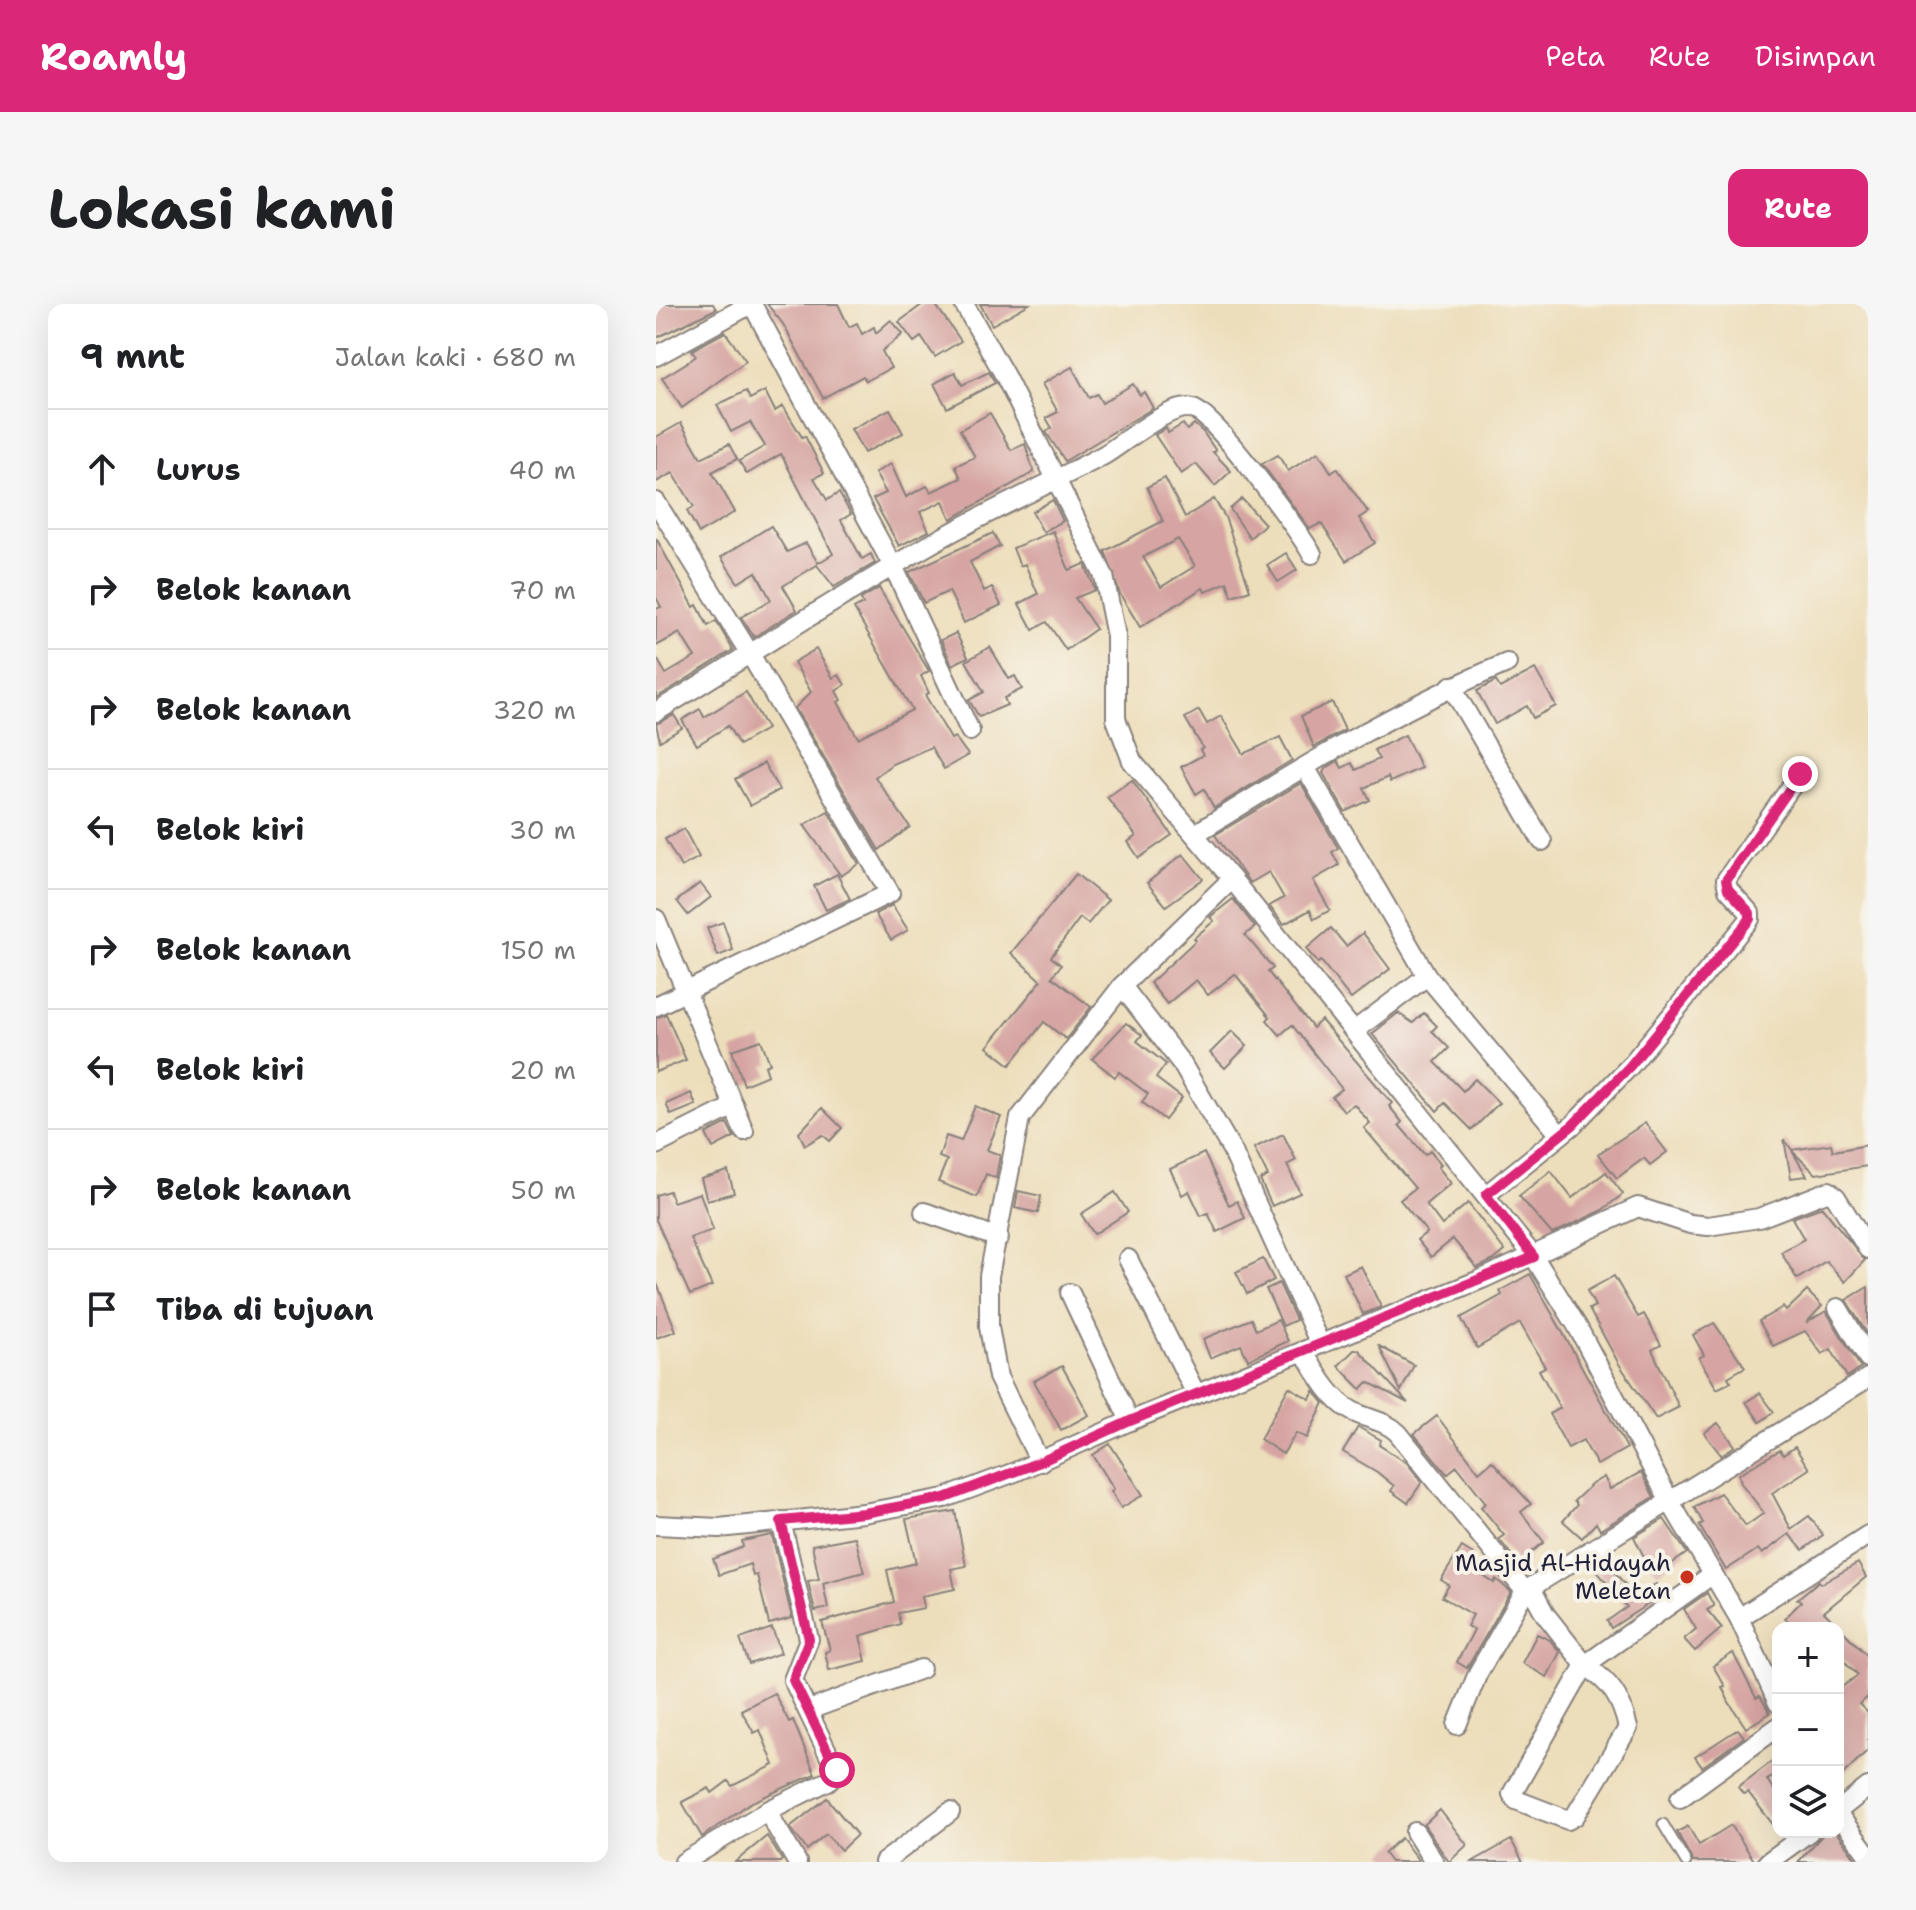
<!DOCTYPE html>
<html lang="id">
<meta charset="utf-8">
<style>
:root{--surface:#fff;--page:#f6f6f6;--text:#202124;--muted:#757577;--line:#e0e0e0;--accent:#db2777}
body{margin:0;font-family:"Shantell Sans",sans-serif;background:var(--page);color:var(--text)}
.controls{position:absolute;right:24px;bottom:24px;display:grid;overflow:hidden;border-radius:16px;box-shadow:0 8px 32px #0002}
.controls button{width:72px;height:72px;display:grid;place-items:center;padding:0;border:0;border-bottom:2px solid var(--line);background:var(--surface);color:var(--text);font:40px sans-serif}
.stop{position:absolute;width:24px;height:24px;margin:-18px;border:6px solid #db2777;border-radius:50%;background:#fff}
.stop.end{background:#db2777;border-color:#fff;box-shadow:0 2px 8px #0008}
.list{margin:0;padding:0;list-style:none}
h2{display:flex;justify-content:space-between;align-items:center;height:104px;margin:0;padding:0 32px;font-size:34px}
h2 small{font-size:26px;font-weight:400;color:var(--muted)}
.list li{display:grid;grid-template-columns:52px 1fr auto;gap:24px;align-items:center;box-sizing:border-box;height:120px;padding:0 32px;border-top:2px solid var(--line)}
.list b{display:block;font-size:30px;white-space:nowrap}
.list em{font-size:26px;font-style:normal;color:var(--muted)}
.icon{flex:none;width:44px;height:44px;fill:none;stroke:currentColor;stroke-width:2;stroke-linecap:round;stroke-linejoin:round}
.map{position:relative;flex:none;width:1212px;height:1558px;overflow:hidden;border-radius:16px}
header{display:flex;align-items:center;gap:48px;box-sizing:border-box;height:112px;padding:0 40px;background:var(--accent);color:#fff}
header strong{font-size:38px}
nav{display:flex;gap:44px;margin-inline-start:auto;font-size:28px}
.intro{display:flex;align-items:center;justify-content:space-between;box-sizing:border-box;height:192px;padding:0 48px}
h1{margin:0;font-size:56px}
.button{padding:20px 36px;border-radius:16px;background:var(--accent);color:#fff;font-size:28px;font-weight:700}
main{display:flex;gap:48px;padding:0 48px}
aside{flex:1;background:var(--surface);border-radius:16px;box-shadow:0 8px 32px #0002}
.map>svg:first-child{display:block}
</style>
<header>
<strong>Roamly</strong>
<nav><a>Peta</a><a>Rute</a><a>Disimpan</a></nav>
</header>
<div class="intro"><h1>Lokasi kami</h1><a class="button">Rute</a></div>
<main>
<aside>
<h2>9 mnt<small>Jalan kaki · 680 m</small></h2>
<ul class="list">
<li><svg class="icon" aria-label="ahead" viewBox="0 0 24 24"><path d="M12 20V5M6 11l6-6 6 6"/></svg><div><b>Lurus</b></div><em>40 m</em></li>
<li><svg class="icon" aria-label="right" viewBox="0 0 24 24"><path d="M7 20v-9h11M14 6l5 5-5 5"/></svg><div><b>Belok kanan</b></div><em>70 m</em></li>
<li><svg class="icon" aria-label="right" viewBox="0 0 24 24"><path d="M7 20v-9h11M14 6l5 5-5 5"/></svg><div><b>Belok kanan</b></div><em>320 m</em></li>
<li><svg class="icon" aria-label="left" viewBox="0 0 24 24"><path d="M17 20v-9H6M10 6l-5 5 5 5"/></svg><div><b>Belok kiri</b></div><em>30 m</em></li>
<li><svg class="icon" aria-label="right" viewBox="0 0 24 24"><path d="M7 20v-9h11M14 6l5 5-5 5"/></svg><div><b>Belok kanan</b></div><em>150 m</em></li>
<li><svg class="icon" aria-label="left" viewBox="0 0 24 24"><path d="M17 20v-9H6M10 6l-5 5 5 5"/></svg><div><b>Belok kiri</b></div><em>20 m</em></li>
<li><svg class="icon" aria-label="right" viewBox="0 0 24 24"><path d="M7 20v-9h11M14 6l5 5-5 5"/></svg><div><b>Belok kanan</b></div><em>50 m</em></li>
<li><svg class="icon" aria-label="arrive" viewBox="0 0 24 24"><path d="M6 21V4h12l-3 4 3 4H6"/></svg><div><b>Tiba di tujuan</b></div></li>
</ul>
</aside>
<div class="map">
<svg width="1212" height="1558" viewBox="0 0 1212 1558">
<rect width="100%" height="100%" fill="#f7f3e8"/>
<filter id="ink" filterUnits="userSpaceOnUse"><feTurbulence type="fractalNoise" baseFrequency=".0125" numOctaves="2"/><feDisplacementMap in="SourceGraphic" scale="16" xChannelSelector="R" yChannelSelector="G"/><feConvolveMatrix kernelMatrix="1 2 1 2 8 2 1 2 1" color-interpolation-filters="sRGB"/></filter>
<filter id="wash" filterUnits="userSpaceOnUse"><feTurbulence type="fractalNoise" baseFrequency=".006" numOctaves="4" result="noise"/><feDisplacementMap in="SourceGraphic" scale="32" xChannelSelector="R" yChannelSelector="G"/><feGaussianBlur stdDeviation="1.8" result="paint"/><feColorMatrix in="noise" values="0 0 0 0 0 0 0 0 0 0 0 0 0 0 0 0 0 1.4 0 .05"/><feComposite in="paint" operator="in"/></filter>
<g filter="url(#wash)">
<rect width="100%" height="100%" fill="#eddebb"/>
<g id="blocks">
<g fill="#d6a4a2" fill-rule="evenodd">
<path d="M0,0H57L60,5L0,34Z"/>
<path d="M111,0H182L193,23L201,19L206,30L218,23L220,29L235,16L247,30L226,47L235,64L210,77L207,72L167,94L127,20Z"/>
<path d="M267,0H279L305,37L279,53L265,33L258,38L243,18Z"/>
<path d="M324,0H373L336,21Z"/>
<path d="M69,28L90,57L26,104L6,74L35,56L40,52L36,46Z"/>
<path d="M416,63L433,94L441,90L446,99L477,80L484,91L488,88L497,104L409,157L390,128L396,124L390,114L402,108L386,80Z"/>
<path d="M299,68L306,81L333,68L339,79L291,104L278,80Z"/>
<path d="M90,87L94,95L109,87L119,107L127,102L146,133L149,132L168,169L158,174L171,196L183,189L195,210L185,216L206,255L215,250L219,259L178,283L161,261L127,282L141,306L98,333L85,313L115,296L100,268L82,279L65,253L115,222L131,248L150,239L162,259L177,250L125,150L91,170L83,157L109,142L94,118L75,128L61,101Z"/>
<path d="M234,105L247,129L208,149L195,125Z"/>
<path d="M334,109L355,146L369,140L378,168L295,215L287,197L264,208L273,227L243,242L217,195L230,189L219,169L235,160L250,193L271,182L275,188L305,174L299,162L319,153L304,126Z"/>
<path d="M25,119L45,154L73,140L81,155L56,168L79,208L43,229L31,207L38,203L17,169L0,178V133Z"/>
<path d="M527,120L531,126L538,120L547,128L560,147L557,148L575,167L559,182L540,160L525,170L499,131L510,124L512,129Z"/>
<path d="M662,148L675,168L681,164L712,208L703,214L719,239L690,257L665,219L654,225L606,160L622,151L632,167Z"/>
<path d="M509,174L529,213L558,195L569,213L594,286L576,292L571,278L549,288L547,284L484,323L464,290L449,247L507,217L491,183ZM522,235L539,262L505,283L487,253Z"/>
<path d="M586,195L609,220L594,234L574,205Z"/>
<path d="M397,196L407,217L387,228L376,208Z"/>
<path d="M397,227L413,266L429,260L439,286L419,294L440,325L410,346L391,318L377,326L363,300L382,290L369,260L364,262L357,244Z"/>
<path d="M337,229L344,242L314,258L328,287L336,283L345,301L308,319L293,287L268,299L253,268Z"/>
<path d="M0,234L38,303L41,301L52,322L60,317L77,346L0,394V353L10,370L39,353L24,329L0,342V305L5,303L0,293Z"/>
<path d="M630,249L641,266L622,278L611,261Z"/>
<path d="M223,284L273,367L265,372L273,389L269,391L295,435L299,433L312,451L288,465L275,443L236,460L219,473L254,523L223,546L139,404L155,388L138,358L160,345L177,374L183,371L189,381L180,387L185,396L182,398L202,434L256,406L198,305L207,300L205,295Z"/>
<path d="M300,329L312,353L296,361L285,336Z"/>
<path d="M334,343L353,375L359,372L366,385L348,394L351,401L323,413L313,396L328,388L310,357Z"/>
<path d="M879,365L900,402L877,414L871,402L839,420L821,387L840,377L844,384Z"/>
<path d="M90,388L111,425L83,441L72,422L41,441L26,416L44,405L48,413Z"/>
<path d="M676,398L689,426L658,443L645,412Z"/>
<path d="M543,406L551,420L565,412L588,450L624,433L636,456L558,504L548,485L540,490L525,463L547,451L544,446L547,444L529,414Z"/>
<path d="M18,411L26,424L4,437L0,420Z"/>
<path d="M749,431L765,464L734,478L732,473L708,484L714,496L689,508L667,469L669,465L682,457L686,464L696,459L700,466L723,455L718,446Z"/>
<path d="M108,459L123,486L94,502L79,475Z"/>
<path d="M476,476L516,531L483,554L472,538L480,532L451,493Z"/>
<path d="M645,479L682,544L676,548L683,561L657,576L674,606L658,615L654,606L628,620L613,602L628,594L613,568L594,579L559,531Z"/>
<path d="M172,507L203,560L185,572L148,521Z"/>
<path d="M28,525L43,553L25,563L9,535Z"/>
<path d="M527,550L547,575L510,602L491,579Z"/>
<path d="M181,570L194,595L170,606L158,582Z"/>
<path d="M420,570L452,596L432,620L424,614L395,653L405,661L396,673L435,703L410,735L388,718L354,761L331,743L385,677L355,649Z"/>
<path d="M44,579L55,593L32,611L21,597Z"/>
<path d="M577,595L599,623L589,631L617,664L612,668L657,724L665,716L736,799L733,802L746,818L743,821L769,851L774,847L785,860L782,863L795,879L770,900L786,921L812,899L849,947L838,956L821,964L797,935L775,953L761,936L771,928L744,896L759,884L708,824L714,819L698,800L688,807L676,793L686,785L636,721L624,731L611,716L614,713L579,670L552,691L540,676L511,700L494,679L540,636L538,634L558,617L554,613Z"/>
<path d="M236,601L252,626L235,636L219,610Z"/>
<path d="M67,618L77,646L62,652L51,624Z"/>
<path d="M675,624L690,642L707,629L734,665L695,695L665,657L662,659L650,645Z"/>
<path d="M742,709L757,719L768,709L781,722L776,727L793,744L779,758L807,787L819,775L843,799L816,826L789,799L781,807L716,730Z"/>
<path d="M10,710L30,756L0,768V714Z"/>
<path d="M470,719L486,731L481,737L510,760L500,774L526,794L509,816L486,798L492,790L463,768L459,773L436,755Z"/>
<path d="M576,727L591,742L569,764L554,749Z"/>
<path d="M105,736L114,760L109,762L112,771L88,781L76,746Z"/>
<path d="M35,789L40,801L15,811L10,800Z"/>
<path d="M319,802L345,813L331,846L344,851L340,874L330,870L321,893L282,878L291,856L283,853L290,832L305,837Z"/>
<path d="M166,804L186,824L174,837L167,831L149,841L143,829Z"/>
<path d="M71,819L78,833L57,844L50,830Z"/>
<path d="M989,819L1011,848L994,861L988,854L961,874L942,850Z"/>
<path d="M627,830L640,856L631,861L644,889L616,902L604,876L612,872L598,844Z"/>
<path d="M1128,835L1136,846L1175,840L1177,847L1212,841V862L1160,870L1136,847L1151,872L1135,874Z"/>
<path d="M548,849L573,901L581,897L589,914L561,928L552,909L545,912L533,887L526,891L514,865Z"/>
<path d="M72,867L78,889L51,896L45,875Z"/>
<path d="M895,867L916,894L950,868L967,890L945,907L896,930L863,892Z"/>
<path d="M13,887L17,898L44,889L57,926L34,934L56,982L34,991L0,916V891Z"/>
<path d="M362,887L385,892L382,909L359,904Z"/>
<path d="M459,888L472,908L438,930L425,910Z"/>
<path d="M1166,903L1209,956L1189,978L1170,957L1141,975L1125,948L1148,935L1136,914Z"/>
<path d="M607,955L618,976L591,990L580,968Z"/>
<path d="M705,962L725,1003L707,1010L688,970Z"/>
<path d="M874,970L971,1144L941,1161L927,1136L912,1144L893,1110L904,1104L883,1066L889,1063L864,1019L821,1044L805,1014L846,991L844,987Z"/>
<path d="M958,972L982,1013L988,1010L1005,1041L996,1046L1023,1103L1000,1115L963,1060L933,1005L939,1002L931,987Z"/>
<path d="M0,977L20,1027L0,1034Z"/>
<path d="M623,979L640,1016L627,1022L610,985Z"/>
<path d="M1212,983V1031L1190,996Z"/>
<path d="M1151,987L1166,1002L1150,1019L1170,1007L1205,1064L1191,1073L1175,1045L1166,1050L1149,1027L1117,1042L1103,1017L1127,1003L1130,1007Z"/>
<path d="M595,1015L600,1026L622,1016L632,1037L592,1056L585,1041L554,1054L547,1035Z"/>
<path d="M1058,1019L1089,1063L1072,1073L1075,1078L1061,1085L1043,1054L1048,1051L1037,1031Z"/>
<path d="M723,1042L758,1061L745,1087Z"/>
<path d="M698,1046H703L752,1099L712,1078L705,1085L682,1062Z"/>
<path d="M406,1062L433,1111L405,1126L378,1077Z"/>
<path d="M633,1083L654,1095L658,1087L668,1099L651,1134L640,1129L627,1150L604,1135Z"/>
<path d="M1104,1089L1118,1108L1104,1118L1090,1098Z"/>
<path d="M781,1112L823,1168L836,1157L875,1200L865,1208L888,1238L870,1253L872,1256L864,1262L843,1235L848,1231L825,1203L830,1199L801,1162L791,1170L758,1130Z"/>
<path d="M1062,1119L1079,1142L1065,1151L1048,1129Z"/>
<path d="M702,1123L725,1136L723,1141L751,1159L766,1178L752,1199L735,1187L738,1182L721,1168L687,1148Z"/>
<path d="M454,1140L487,1191L465,1204L455,1187L458,1185L437,1151Z"/>
<path d="M1139,1143L1153,1165L1116,1189L1135,1225L1153,1212L1167,1231L1147,1246L1133,1230L1106,1250L1102,1245L1070,1266L1043,1221L1047,1219L1038,1203L1064,1189L1090,1222L1108,1209L1085,1179L1083,1170L1124,1146L1127,1151Z"/>
<path d="M985,1168L998,1193L944,1226L940,1219L926,1234L907,1217L921,1201L918,1197L936,1180L948,1173L954,1185Z"/>
<path d="M299,1207L310,1262L295,1265L299,1285L266,1292L268,1304L242,1309L244,1320L204,1332L210,1357L173,1366L169,1348L174,1346L166,1318L238,1298L231,1266L260,1259L250,1215Z"/>
<path d="M1008,1215L1031,1249L1002,1269L989,1255L978,1233Z"/>
<path d="M116,1231L136,1314L113,1320L101,1271L97,1272L94,1260L63,1271L57,1255L87,1243L86,1237Z"/>
<path d="M199,1233L208,1268L167,1279L172,1304L159,1307L152,1277L163,1275L156,1241Z"/>
<path d="M806,1243L817,1250L811,1261L838,1279L840,1275L855,1288L811,1364L801,1358L818,1326L811,1322L817,1311L786,1293L793,1281L785,1276Z"/>
<path d="M949,1257L978,1291L1000,1280L1006,1291L955,1324L951,1317L971,1303L939,1265Z"/>
<path d="M1202,1259L1210,1273L1168,1308L1212,1352V1393L1203,1400L1212,1409V1446L1182,1475V1386L1202,1371L1182,1351V1324H1140L1129,1314L1145,1298L1141,1295L1163,1277L1165,1280Z"/>
<path d="M1051,1289L1058,1302L1051,1306L1066,1324L1039,1347L1028,1335L1040,1325L1028,1305Z"/>
<path d="M116,1324L125,1349L93,1360L84,1335Z"/>
<path d="M881,1330L894,1336L904,1348L891,1373L866,1359Z"/>
<path d="M1077,1349L1100,1394L1104,1392L1114,1409L1090,1424L1073,1398L1066,1383L1069,1382L1057,1362Z"/>
<path d="M118,1389L133,1418L137,1416L159,1470L94,1499L46,1533L26,1498L53,1484L56,1489L72,1477L76,1482L118,1461L104,1426L98,1429L85,1406Z"/>
<path d="M1082,1425L1088,1433L1046,1463L1039,1453Z"/>
<path d="M1122,1453V1470L1111,1476L1122,1491V1527L1092,1488L1087,1490L1082,1483Z"/>
<path d="M171,1494L201,1531L185,1546L170,1530L151,1546L134,1523Z"/>
<path d="M784,1506L811,1541L793,1558L768,1521Z"/>
<path d="M1075,1521L1099,1558H1037L1021,1528L1032,1522L1043,1541Z"/>
<path d="M1169,1528H1180L1202,1558H1142Z"/>
<path d="M111,1532L126,1556L124,1558H79Z"/>
<path d="M745,1534L762,1556L760,1558H735L728,1549Z"/>
<path d="M855,1536L867,1558H816Z"/>
</g>
</g>
</g>
<g filter="url(#ink)">
<use href="#blocks" fill-opacity="0" stroke="#88807b" stroke-width="2"/>
<g fill="none" stroke-linecap="round" stroke-linejoin="round">
<g stroke="#88807b" stroke-width="13">
<path id="lane" d="M1007,1520L1030,1558"/>
</g>
<g stroke="#88807b" stroke-width="22">
<g id="street">
<path d="M96,0L238,264L314,427"/>
<path d="M308,0L349,72L448,272L460,332V415L476,457L576,575L878,953L921,1022L1013,1196L1083,1314L1122,1399"/>
<path d="M0,52L95,0"/>
<path d="M0,198L94,350L234,589L0,702"/>
<path d="M795,382L886,537"/>
<path d="M0,408C93,351 185,291 280,237C335,206 393,180 448,151C467,140 517,97 537,105C561,113 640,224 656,250"/>
<path d="M649,463L771,672L904,831"/>
<path d="M539,530C639,467 741,405 851,359"/>
<path d="M0,615L88,827"/>
<path d="M466,682L526,760L576,846L664,1040"/>
<path d="M698,727L771,672"/>
<path d="M0,841L78,802"/>
<path d="M830,891L917,821L974,762L1094,615V609L1072,585L1070,576L1144,470"/>
<path d="M268,908L343,934"/>
<path d="M472,955L540,1090"/>
<path d="M414,989L474,1117"/>
<path d="M1182,1004L1212,1054"/>
<path d="M647,1047C660,1068 674,1095 696,1107C712,1116 729,1116 742,1129L869,1287"/>
<path d="M384,1158L342,1073L333,1023V972L364,814L466,682L576,575"/>
<path d="M0,1221L63,1224L208,1209L289,1194L359,1168L474,1117L826,975L982,903L1034,920L1052,922L1103,914L1173,887L1180,893L1212,945"/>
<path d="M875,1284L889,1310L929,1361L1057,1270"/>
<path d="M1083,1314L1212,1231"/>
<path d="M929,1361C955,1379 965,1393 972,1424L919,1512L912,1516L860,1496L856,1490Z"/>
<path d="M153,1406L265,1365"/>
<path d="M801,1421L822,1369L869,1287L1212,1074"/>
<path d="M1024,1494L1122,1423"/>
<path d="M111,1507L141,1558"/>
<path d="M1182,1507L1212,1483"/>
<path d="M1182,1510L1212,1551"/>
<path d="M759,1528L778,1558"/>
<path d="M28,1558L111,1507L172,1477L181,1468L137,1376L153,1335L125,1217"/>
<path d="M228,1558L294,1508"/>
<path d="M1112,1558L1153,1528"/>
</g>
</g>
<use href="#lane" stroke="#fff" stroke-width="9"/>
<use href="#street" stroke="#fff" stroke-width="18"/>
</g>
</g>
<g fill="none" stroke-linecap="round" stroke-linejoin="round" filter="url(#ink)">
<path stroke="#db2777" stroke-width="10" d="M181,1466L137,1376L153,1335L125,1217L208,1209L289,1194L384,1158L474,1117L878,953L830,891L917,821L974,762L1094,615V609L1072,585L1070,576L1144,470"/>
</g>
<circle fill="#c8321e" stroke="#f7f3e8" stroke-width="3" cx="1031" cy="1273" r="8"/>
<g text-anchor="middle" dominant-baseline="central" stroke-width="8" stroke-linejoin="round" paint-order="stroke">
<g font-size="24" fill="#22223b" stroke="#f7f3e8" text-anchor="end">
<text x="1015" y="1259">Masjid Al-Hidayah<tspan x="1015" dy="28">Meletan</tspan></text>
</g>
</g>
</svg>
<div class="controls">
<button>+</button>
<button>−</button>
<button><svg class="icon" aria-label="layers" viewBox="0 0 24 24"><path d="M12 4l9 5-9 5-9-5zM3 14l9 5 9-5"/></svg></button>
</div>
<div class="stop" style="left:181px;top:1466px"></div>
<div class="stop end" style="left:1144px;top:470px"></div>
</div>
</main>
